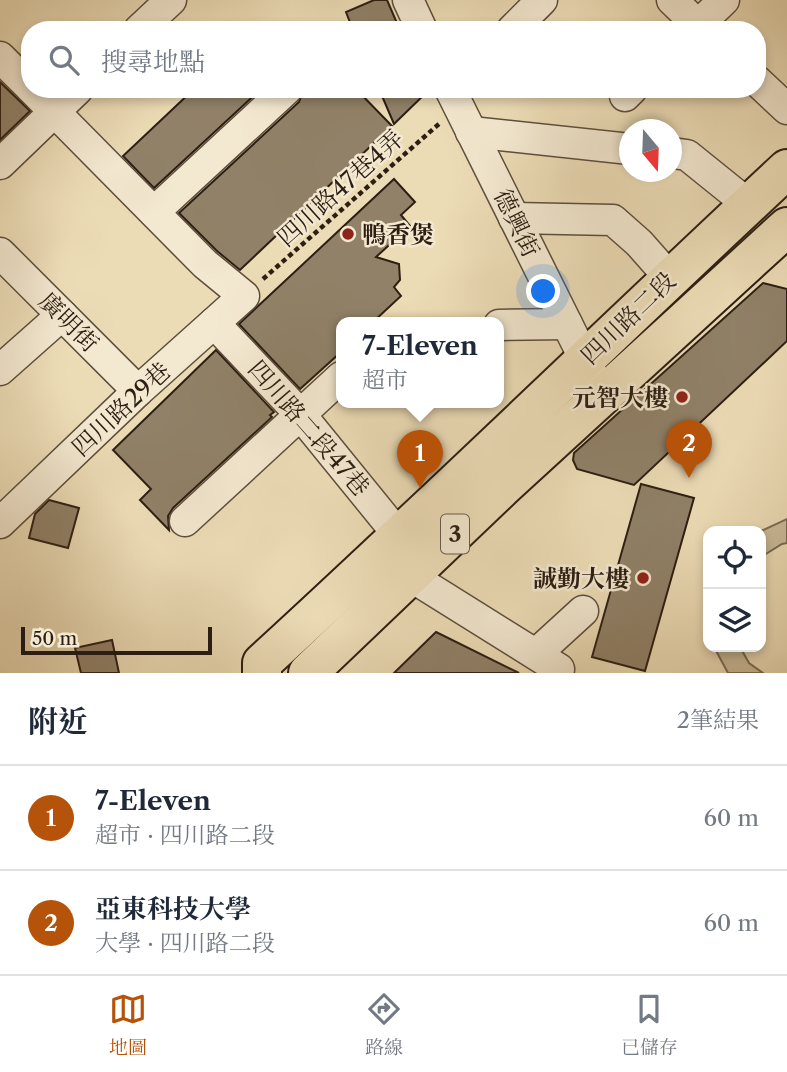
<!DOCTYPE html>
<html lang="zh-TW">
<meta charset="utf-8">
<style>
:root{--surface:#fff;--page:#f2f2f3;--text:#1f2937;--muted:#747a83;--line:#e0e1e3;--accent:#b45309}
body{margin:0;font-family:"Libre Caslon Text","Noto Serif TC",serif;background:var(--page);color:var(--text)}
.controls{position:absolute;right:21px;bottom:21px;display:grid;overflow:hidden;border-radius:14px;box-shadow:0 4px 10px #0003}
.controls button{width:63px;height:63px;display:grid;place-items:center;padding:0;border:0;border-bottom:2px solid var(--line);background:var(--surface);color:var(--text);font:35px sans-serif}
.compass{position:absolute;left:619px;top:119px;width:63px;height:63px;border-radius:50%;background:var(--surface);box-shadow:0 4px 10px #0003;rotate:161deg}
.scale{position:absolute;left:21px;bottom:18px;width:191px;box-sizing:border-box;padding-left:7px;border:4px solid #2c1e13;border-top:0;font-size:19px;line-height:24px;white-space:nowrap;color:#2c1e13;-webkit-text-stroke:5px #f3e8d0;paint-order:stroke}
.you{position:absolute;left:544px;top:292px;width:24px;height:24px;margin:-18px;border:5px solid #fff;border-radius:50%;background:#1a73e8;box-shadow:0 0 0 10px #1a73e833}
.badge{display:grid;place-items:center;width:46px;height:46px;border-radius:50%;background:var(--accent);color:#fff;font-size:23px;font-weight:700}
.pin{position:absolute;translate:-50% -58px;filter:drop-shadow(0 2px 4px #0008)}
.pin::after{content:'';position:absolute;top:37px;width:24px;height:21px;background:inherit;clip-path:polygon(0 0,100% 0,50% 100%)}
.popup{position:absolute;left:336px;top:317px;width:168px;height:91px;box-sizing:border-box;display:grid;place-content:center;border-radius:14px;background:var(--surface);filter:drop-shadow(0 2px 5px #0005);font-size:23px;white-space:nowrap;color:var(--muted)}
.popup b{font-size:26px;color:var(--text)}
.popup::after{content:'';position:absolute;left:50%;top:100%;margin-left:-14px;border:14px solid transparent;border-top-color:var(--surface)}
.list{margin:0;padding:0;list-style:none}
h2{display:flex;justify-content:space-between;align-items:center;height:91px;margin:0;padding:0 28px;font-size:30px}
h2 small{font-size:23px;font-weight:400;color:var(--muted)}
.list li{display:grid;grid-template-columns:46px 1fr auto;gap:21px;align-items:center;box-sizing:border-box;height:105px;padding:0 28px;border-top:2px solid var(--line)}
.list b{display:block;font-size:26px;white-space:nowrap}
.list p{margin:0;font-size:23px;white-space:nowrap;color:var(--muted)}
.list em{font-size:23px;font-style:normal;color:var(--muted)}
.icon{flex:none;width:38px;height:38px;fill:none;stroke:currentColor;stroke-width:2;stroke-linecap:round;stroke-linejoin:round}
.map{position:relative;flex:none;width:787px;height:673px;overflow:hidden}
.search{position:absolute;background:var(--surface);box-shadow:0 4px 10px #0003;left:21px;right:21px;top:21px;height:77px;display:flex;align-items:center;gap:18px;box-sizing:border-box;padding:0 24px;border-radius:28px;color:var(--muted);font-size:26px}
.sheet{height:301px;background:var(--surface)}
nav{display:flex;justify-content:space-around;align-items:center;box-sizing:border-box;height:98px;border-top:2px solid var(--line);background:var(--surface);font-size:19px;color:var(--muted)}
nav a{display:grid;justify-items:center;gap:4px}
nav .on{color:var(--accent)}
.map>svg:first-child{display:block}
</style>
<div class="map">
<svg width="787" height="673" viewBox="0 0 787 673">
<rect width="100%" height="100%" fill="#ecdcb6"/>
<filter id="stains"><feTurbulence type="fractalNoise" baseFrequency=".00286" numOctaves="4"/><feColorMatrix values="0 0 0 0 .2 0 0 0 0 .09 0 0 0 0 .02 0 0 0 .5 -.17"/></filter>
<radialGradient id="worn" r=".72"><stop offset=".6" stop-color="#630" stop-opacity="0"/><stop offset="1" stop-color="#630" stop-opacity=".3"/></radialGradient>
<g fill="#cbbc9a" stroke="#7c6d56" stroke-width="2">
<path d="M787,519V543L782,544L761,557V531Z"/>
<path d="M714,647H740L749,663L763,673H728Z"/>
</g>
<g fill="#908168" stroke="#2c1e13" stroke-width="2">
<path d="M374,0H387L400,30H353L346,12Z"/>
<path d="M0,82L30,111L0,140Z"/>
<path d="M194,89H261L154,188L123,156Z"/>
<path d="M304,89H356L392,126L240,270L217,251L179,213L299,102Z"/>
<path d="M379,89H430L394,124Z"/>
<path d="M394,179L415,202L401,215L410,226L376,257L399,264L400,280L394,287L401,296L373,322H341V352L300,389L239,324Z"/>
<path d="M763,283L787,289V341L634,485L577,469L573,460L574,453Z"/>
<path d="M216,350L274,412L270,415L272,417L173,508L168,516L169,530L140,500L151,489L113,450Z"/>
<path d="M641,484L694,498L645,671L592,657Z"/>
<path d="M49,500L79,508L68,548L29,538L35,514Z"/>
<path d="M436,632L519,673H394Z"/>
<path d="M112,640L119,673H81L75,648Z"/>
</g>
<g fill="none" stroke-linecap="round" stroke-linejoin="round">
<g stroke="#5c4e3c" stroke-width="33">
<g id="minor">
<path d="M408,0L422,30"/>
<path d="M672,0L703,30"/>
<path d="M139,30L171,0"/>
<path d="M512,30L542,0"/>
<path d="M693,30L724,0"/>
<path d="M0,57L30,87"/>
<path d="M757,81L787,109"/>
<path d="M450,89L593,376"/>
<path d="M625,96L632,89"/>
<path d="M471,132L630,149"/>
<path d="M672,153L687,155L749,205"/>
<path d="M0,164L78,89"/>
<path d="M154,212L287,89"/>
<path d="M514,218L613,220L639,243L670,278"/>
<path d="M0,253L138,391"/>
<path d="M214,323L300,414L400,537L415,573L423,584L559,669"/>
<path d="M499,325L567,324"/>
<path d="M0,370L62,315"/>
<path d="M185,521L341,377"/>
<path d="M0,523L138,391L244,296L205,264L32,89"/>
<path d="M536,654L583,611"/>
</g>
</g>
<g stroke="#2c1e13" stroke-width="42">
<g id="major">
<path d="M262,673V663C439,501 611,333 787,169"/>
<path d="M308,673L505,485L787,227"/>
</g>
</g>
<path stroke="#2c1e13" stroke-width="4.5" stroke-dasharray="5 3.5" stroke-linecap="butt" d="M263,279L440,123"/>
<use href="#minor" stroke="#f3e8d0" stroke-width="30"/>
<use href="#major" stroke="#ecdcb6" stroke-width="38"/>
</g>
<g fill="#8f2418" stroke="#f3e8d0" stroke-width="2.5">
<circle cx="348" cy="234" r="7"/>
<circle cx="682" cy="397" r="7"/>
<circle cx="643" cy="578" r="7"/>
</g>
<g text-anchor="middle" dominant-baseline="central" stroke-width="5" stroke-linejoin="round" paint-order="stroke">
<rect fill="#f3e8d0" stroke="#685b4c" stroke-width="2" x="441" y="514.5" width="28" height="39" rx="5"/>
<g font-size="23" font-weight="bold" fill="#2c1e13">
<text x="455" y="534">3</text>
</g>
<g font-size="24" fill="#2c1e13" stroke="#f3e8d0">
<text transform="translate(340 188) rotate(-42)">四川路47巷4弄</text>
<text transform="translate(517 223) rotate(64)">德興街</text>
<text transform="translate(628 318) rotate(-44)">四川路二段</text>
<text transform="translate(69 322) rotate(45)">廣明街</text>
<text transform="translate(121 409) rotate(-43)">四川路29巷</text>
<text transform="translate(309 428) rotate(49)">四川路二段47巷</text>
</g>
<g font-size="24" font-weight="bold" fill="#2c1e13" stroke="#f3e8d0" text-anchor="end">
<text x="362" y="234" text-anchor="start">鴨香煲</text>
<text x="668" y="397">元智大樓</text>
<text x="629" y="578">誠勤大樓</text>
</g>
</g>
<rect width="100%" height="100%" filter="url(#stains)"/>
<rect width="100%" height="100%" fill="url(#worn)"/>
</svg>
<div class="controls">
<button><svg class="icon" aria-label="locate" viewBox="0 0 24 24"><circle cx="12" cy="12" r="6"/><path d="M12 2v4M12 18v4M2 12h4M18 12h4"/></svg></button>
<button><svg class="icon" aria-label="layers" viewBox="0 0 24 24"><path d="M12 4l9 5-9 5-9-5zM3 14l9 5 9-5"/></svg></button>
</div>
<svg class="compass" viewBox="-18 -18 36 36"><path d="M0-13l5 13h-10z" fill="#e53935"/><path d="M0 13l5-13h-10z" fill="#747a83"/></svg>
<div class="scale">50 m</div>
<div class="you"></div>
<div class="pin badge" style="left:420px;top:488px">1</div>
<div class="popup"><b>7-Eleven</b>超市</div>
<div class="pin badge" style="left:689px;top:478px">2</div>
<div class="search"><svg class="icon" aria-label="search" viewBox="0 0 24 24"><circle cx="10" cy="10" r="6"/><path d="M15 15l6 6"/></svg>搜尋地點</div>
</div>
<section class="sheet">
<h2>附近<small>2筆結果</small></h2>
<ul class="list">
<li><span class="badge">1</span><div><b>7-Eleven</b><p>超市 · 四川路二段</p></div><em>60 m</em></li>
<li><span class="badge">2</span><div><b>亞東科技大學</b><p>大學 · 四川路二段</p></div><em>60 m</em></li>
</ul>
</section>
<nav>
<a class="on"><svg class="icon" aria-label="map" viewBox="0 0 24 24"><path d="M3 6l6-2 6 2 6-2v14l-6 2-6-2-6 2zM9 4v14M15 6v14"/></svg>地圖</a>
<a><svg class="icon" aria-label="directions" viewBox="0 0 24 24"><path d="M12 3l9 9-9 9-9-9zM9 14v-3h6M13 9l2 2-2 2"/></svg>路線</a>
<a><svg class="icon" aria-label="saved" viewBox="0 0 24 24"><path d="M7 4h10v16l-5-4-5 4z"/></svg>已儲存</a>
</nav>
